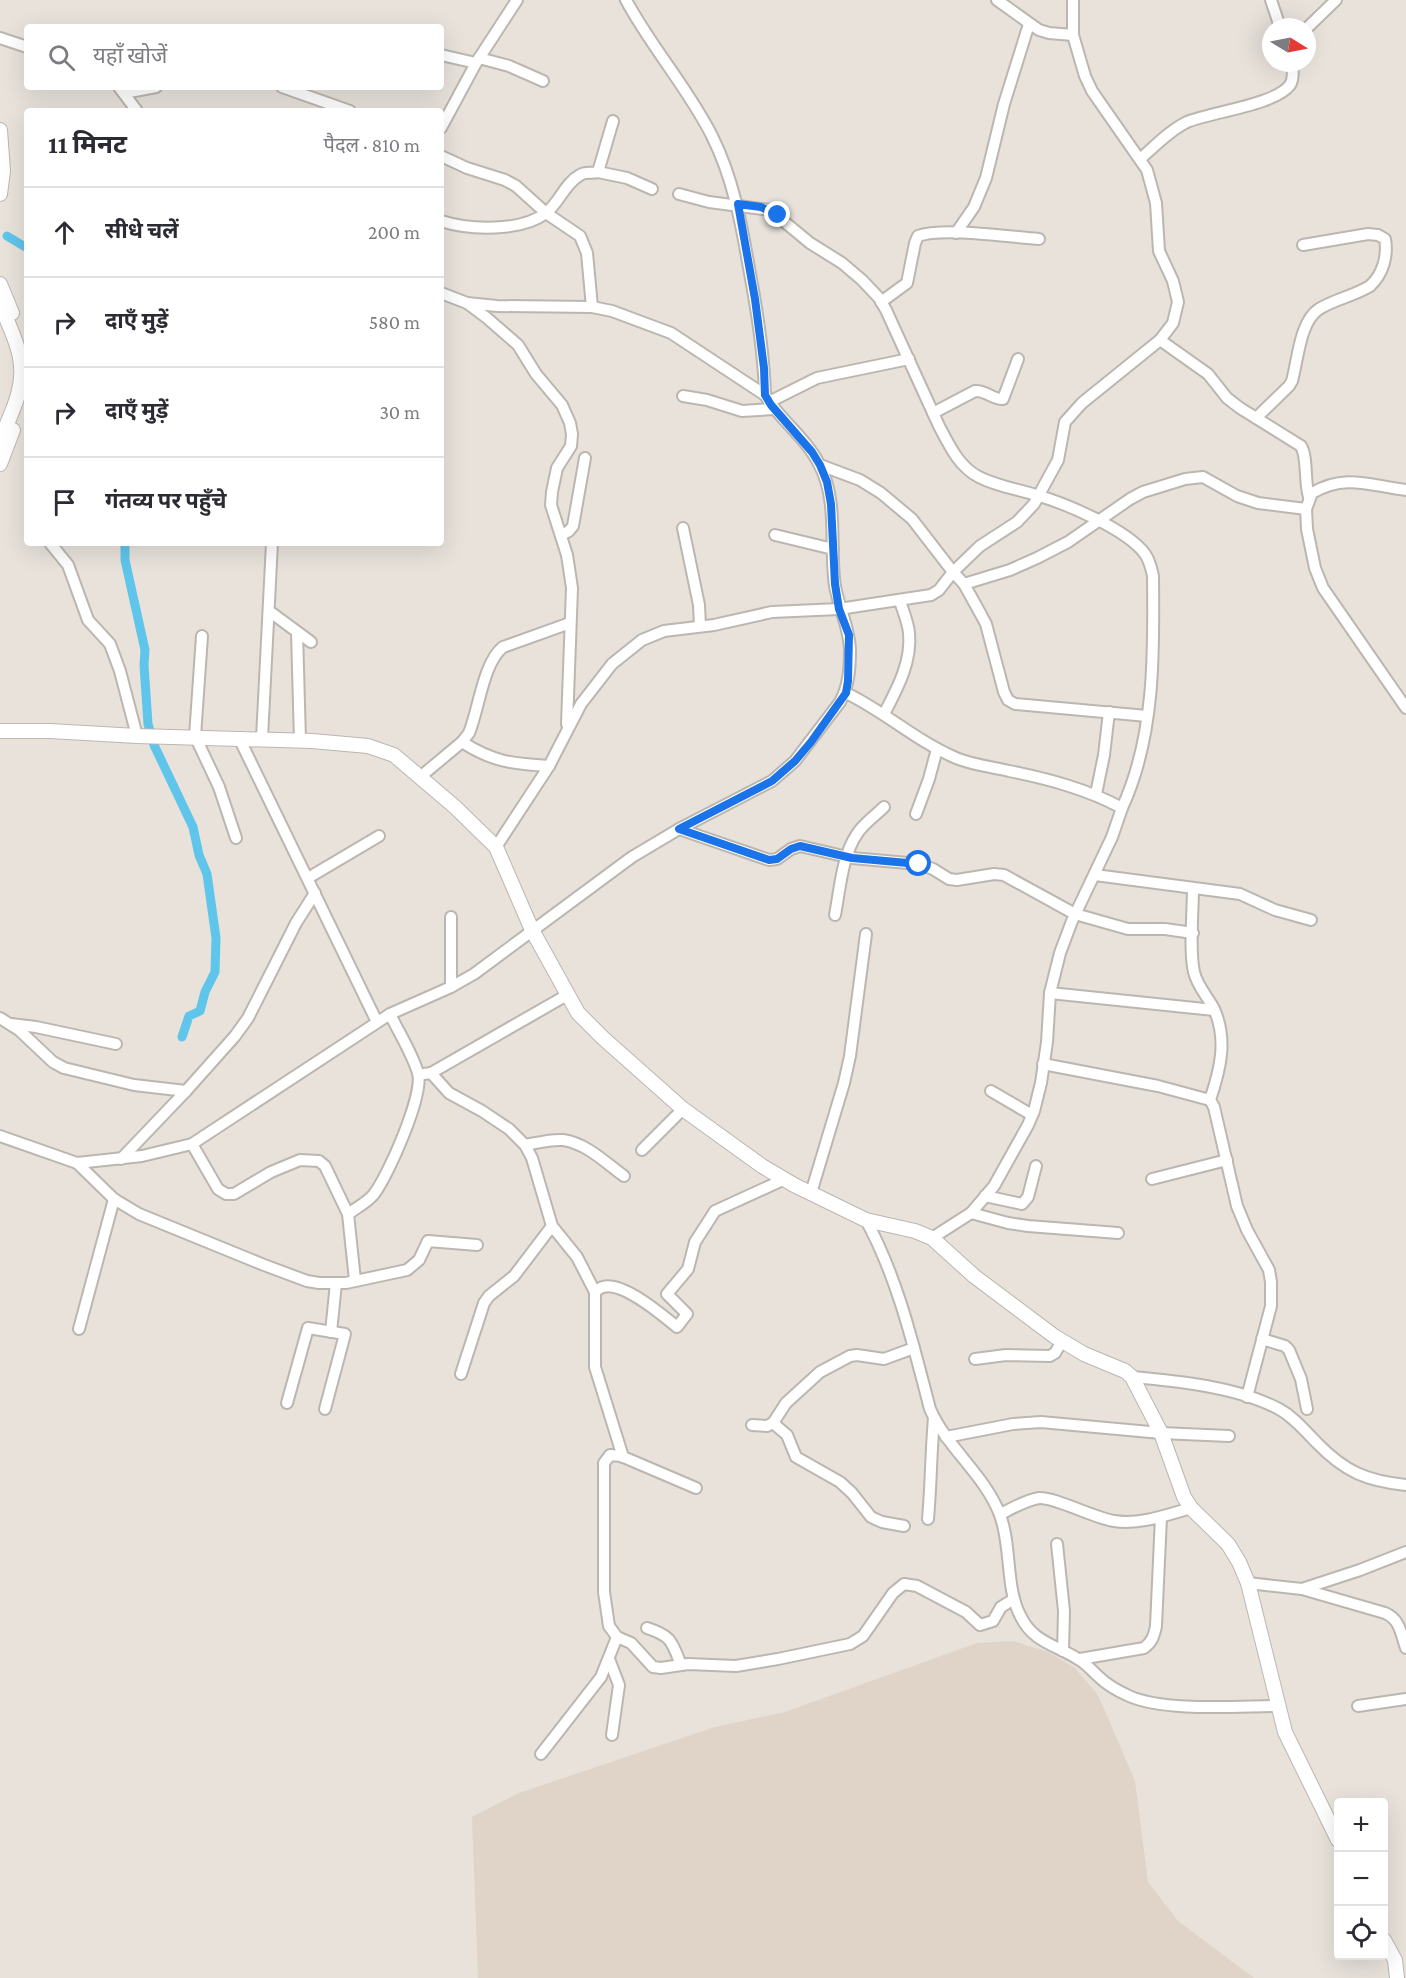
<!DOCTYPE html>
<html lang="hi">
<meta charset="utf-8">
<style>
:root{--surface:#fff;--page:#f2f2f3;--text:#2b2b33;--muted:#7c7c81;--line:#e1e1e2}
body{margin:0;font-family:"Crimson Pro","Noto Sans Devanagari",serif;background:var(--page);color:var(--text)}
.controls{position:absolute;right:18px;bottom:18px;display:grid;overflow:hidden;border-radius:6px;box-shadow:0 6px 24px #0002}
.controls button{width:54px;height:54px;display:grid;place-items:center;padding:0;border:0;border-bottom:2px solid var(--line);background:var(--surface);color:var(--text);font:30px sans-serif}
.compass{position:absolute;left:1262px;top:18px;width:54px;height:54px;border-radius:50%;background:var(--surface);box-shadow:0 6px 24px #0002;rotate:100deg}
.stop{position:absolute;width:18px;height:18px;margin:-14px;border:4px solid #1a73e8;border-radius:50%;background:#fff}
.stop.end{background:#1a73e8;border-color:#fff;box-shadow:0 2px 6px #0008}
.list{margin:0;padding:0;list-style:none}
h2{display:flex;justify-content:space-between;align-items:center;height:78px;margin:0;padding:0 24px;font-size:26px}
h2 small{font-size:20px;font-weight:400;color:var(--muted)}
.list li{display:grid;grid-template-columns:39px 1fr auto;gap:18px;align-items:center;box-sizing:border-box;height:90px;padding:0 24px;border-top:2px solid var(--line)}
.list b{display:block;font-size:22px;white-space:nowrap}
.list em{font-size:20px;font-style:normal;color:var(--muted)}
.icon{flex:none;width:33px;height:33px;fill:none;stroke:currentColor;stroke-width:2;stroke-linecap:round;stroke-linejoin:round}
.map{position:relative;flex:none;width:1406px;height:1978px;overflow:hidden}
.search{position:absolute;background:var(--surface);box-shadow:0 6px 24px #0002;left:24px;top:24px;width:420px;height:66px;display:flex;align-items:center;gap:15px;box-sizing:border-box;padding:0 21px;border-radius:6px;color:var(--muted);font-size:22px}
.panel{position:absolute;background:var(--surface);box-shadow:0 6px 24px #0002;left:24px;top:108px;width:420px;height:438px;border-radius:6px}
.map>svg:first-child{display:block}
</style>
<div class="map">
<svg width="1406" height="1978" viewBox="0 0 1406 1978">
<rect width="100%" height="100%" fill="#e8e2db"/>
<path fill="#dfd4c7" d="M1013,1641L1048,1652L1075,1668L1098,1695L1135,1781L1148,1882L1178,1921L1254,1978H478L472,1817L519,1793L715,1727L785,1712L977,1643Z"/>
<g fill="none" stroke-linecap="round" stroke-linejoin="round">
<g stroke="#5fc5eb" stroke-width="9">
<path d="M7,236L27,248"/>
<path d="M125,543V560L145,650L144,665L148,724L154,745L193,827L199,855L207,874L216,938L215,972L205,992L200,1011L189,1016L182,1037"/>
</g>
<g stroke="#bcb6b0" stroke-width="14">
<g id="street">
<path d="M626,0C651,47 688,88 712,136C733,178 741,222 749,268C757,310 764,353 765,395"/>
<path d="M997,0L1039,30L1049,33L1073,35"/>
<path d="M1271,0L1280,27"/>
<path d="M1307,28L1336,0"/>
<path d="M0,38L27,47"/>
<path d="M441,55L476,63"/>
<path d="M479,58L509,66L543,81"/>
<path d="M119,87L137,111"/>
<path d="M282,87L350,111"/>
<path d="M124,93L156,87"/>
<path d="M441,128L476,63L517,0"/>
<path d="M441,156L467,168L505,180L516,186L546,213L580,236L587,253L592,307"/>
<path d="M1140,159C1154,147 1170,130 1187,122C1211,112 1275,105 1290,85C1294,79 1293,70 1292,63"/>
<path d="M598,172L627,178L652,189"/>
<path d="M679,194L709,202L770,210L810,243L842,263L862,280L879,298L886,310L939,426C949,445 959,467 979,477C996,486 1017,489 1036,495C1065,503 1128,530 1145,554C1150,561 1151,568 1153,576C1154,653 1155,737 1122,808"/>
<path d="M441,221C469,230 521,232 546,213C559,203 565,183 580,175C586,171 592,174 598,172L613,121"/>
<path d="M956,233L974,207L986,178L1004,104L1029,24"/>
<path d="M441,293L467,303L487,318L518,345L536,374L562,405L570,423L572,434L571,446L557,468L552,492L551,505L567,555L572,588L567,724"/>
<path d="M881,302L907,283L915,243L918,236C943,227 1010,237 1039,239"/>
<path d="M1160,340L1208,374L1227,398L1240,408L1301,446C1308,458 1304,481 1309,497"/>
<path d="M683,396L707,400L742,411L774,409"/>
<path d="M769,402L817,378L909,359"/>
<path d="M933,413L975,391C986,390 993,400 1003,399L1018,359"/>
<path d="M1256,418L1289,386L1292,381C1298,359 1300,321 1319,309C1335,299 1354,296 1370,286C1383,274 1388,256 1385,239L1378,235L1368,234L1303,245"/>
<path d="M820,465L860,480L881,493L912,519L953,572L964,584L979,611L986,624L1004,692L1008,700L1015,704L1147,716"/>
<path d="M1406,490C1371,486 1346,473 1312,493L1306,509L1307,529L1315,568L1323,588L1406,708"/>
<path d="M683,528L699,605L700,626"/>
<path d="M561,535L569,531L573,526L585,458"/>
<path d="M775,535L833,549"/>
<path d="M50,543L68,565L88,620L110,644L120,671L137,736"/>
<path d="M964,584L1010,570L1037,558L1068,542L1130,499L1143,492L1185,479L1203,477L1237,496L1258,503L1306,509"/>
<path d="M269,611L311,642"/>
<path d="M297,632L300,741"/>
<path d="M202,636L195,736L219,787L236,838"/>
<path d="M846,693C884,711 916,741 956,758C973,765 992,767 1009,771C1048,779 1087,789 1122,808L1112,837L1072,921L1060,953L1050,993L1047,1042L1041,1083L1034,1111L1028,1125L994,1186L971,1213L932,1238"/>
<path d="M884,714C897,689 912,662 909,633C908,622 903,611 900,601"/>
<path d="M239,738L377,1022"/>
<path d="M262,738L272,543"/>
<path d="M462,742C493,762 513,764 549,766"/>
<path d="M420,777L462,742L469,733C479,709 483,663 503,647L570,623"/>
<path d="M1096,794L1104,755L1109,712"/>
<path d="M916,814L929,779L937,749"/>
<path d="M679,829L769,860L777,859L791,849L800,846L852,858L919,864L933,869L949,879L957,880L994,874L1004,875L1075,914L1128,929H1165L1193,933"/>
<path d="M496,847L549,766L581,704L612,664L642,640L664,631L714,625L772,612L839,609L931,595L939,590L953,572L980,546L1017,522L1034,504L1058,460L1065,422L1082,403L1160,340L1173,323L1178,302L1173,281L1159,251L1156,203L1147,170L1092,91L1085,76L1073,35V0"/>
<path d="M1095,875L1240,894L1275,910L1311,920"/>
<path d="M308,878L379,836"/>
<path d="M1193,888C1193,912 1189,951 1194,972C1197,986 1208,997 1214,1009C1228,1040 1220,1070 1210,1100"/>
<path d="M835,915C840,889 842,856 857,834C863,824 875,816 884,807"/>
<path d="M451,987V917"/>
<path d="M1050,993L1214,1010"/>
<path d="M0,1018L19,1030L53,1062L64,1068L134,1085L186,1091"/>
<path d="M11,1024L36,1027L116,1044"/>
<path d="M1043,1064L1158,1086L1210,1100L1214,1107L1237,1206L1247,1230L1269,1270L1271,1282V1306L1247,1397"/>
<path d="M431,1073L449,1093L482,1111L509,1129L525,1145L532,1158L552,1226L577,1257L595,1292V1367L623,1457"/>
<path d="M424,1074L431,1073L567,995"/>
<path d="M991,1091L1032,1115"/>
<path d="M0,1136L77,1163L142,1156L192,1144L390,1014L451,987L474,974L632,857L679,829L772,781L795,761L840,702C849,686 850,667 850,649C849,627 839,608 835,586C829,546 839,501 819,464C806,438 780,420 765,395L671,333L612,311L592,307L497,306L467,303"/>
<path d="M192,1144L218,1189L226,1194H234L271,1172L300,1160L319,1161L325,1166L348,1214L355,1280"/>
<path d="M525,1145C537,1143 550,1139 563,1140C586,1143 606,1163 624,1176"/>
<path d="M642,1150L683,1109"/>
<path d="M121,1159L186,1091L235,1036L248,1018L296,923L315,893"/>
<path d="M77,1163L114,1199L139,1214L264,1265L307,1281L319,1283H346L407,1270L419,1260L428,1241L477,1245"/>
<path d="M1152,1179L1227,1160"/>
<path d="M811,1193L844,1083L850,1056L866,934"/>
<path d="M985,1196L1022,1204L1028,1197L1036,1166"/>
<path d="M971,1213L1008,1223L1028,1226L1118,1233"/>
<path d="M348,1214C356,1208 368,1202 374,1194C388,1176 424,1095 418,1073C412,1053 399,1033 390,1014"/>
<path d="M866,1220C898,1279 913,1344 930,1409C947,1448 985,1475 1000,1515C1012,1547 1005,1588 1021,1617C1033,1642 1056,1645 1078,1659C1086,1663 1092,1671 1099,1677C1107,1685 1118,1691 1129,1696C1165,1712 1238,1706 1278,1706"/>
<path d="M595,1292C596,1291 601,1287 603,1287C623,1281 662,1315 677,1327L687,1314L667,1294L688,1269L695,1242L715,1211L785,1179"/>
<path d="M79,1329L114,1199"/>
<path d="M331,1332L336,1283"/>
<path d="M1262,1339L1285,1346L1289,1350L1301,1379L1307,1409"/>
<path d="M975,1359L1006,1355L1050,1356L1055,1353L1062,1341"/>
<path d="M461,1374L484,1303L489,1296L514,1276L552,1226"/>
<path d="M1132,1377C1178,1381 1238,1387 1279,1409C1294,1417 1305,1431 1317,1443C1345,1472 1367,1481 1406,1485"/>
<path d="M287,1403L308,1328L345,1334L325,1409"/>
<path d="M773,1423L787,1435L796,1457L840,1482L852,1493L871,1517L882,1522L904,1526"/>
<path d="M752,1425L767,1426L773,1423L786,1403L820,1372L850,1356L857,1355L884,1359L914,1348"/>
<path d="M946,1437L1013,1424L1041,1422L1161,1433L1229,1436"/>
<path d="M696,1488L621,1456L610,1455L604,1463V1592L609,1626L617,1637L631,1643L653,1667L661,1668L688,1664L736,1666L778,1659L850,1644L863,1636L893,1593L904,1584L917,1586L966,1612L980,1625L993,1621L1001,1607L1014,1599"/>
<path d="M1000,1514C1011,1509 1026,1500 1039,1498C1055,1497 1094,1518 1114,1521C1139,1525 1167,1515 1191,1508"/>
<path d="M928,1519C931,1485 931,1452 934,1418"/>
<path d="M1057,1544L1064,1611L1063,1651"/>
<path d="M1248,1583L1302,1589L1385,1613C1400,1619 1401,1634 1406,1648"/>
<path d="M1302,1589L1360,1570L1406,1552"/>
<path d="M647,1628C672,1636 672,1642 681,1665"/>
<path d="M609,1659L619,1685L612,1735"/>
<path d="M1080,1659L1144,1648C1152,1642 1154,1636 1156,1626L1161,1517"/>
<path d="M1358,1706L1406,1699"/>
<path d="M541,1754L601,1677L617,1637"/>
</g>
</g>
<g stroke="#bcb6b0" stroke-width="16">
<g id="secondary">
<path d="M0,130L3,171L0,194"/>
<path d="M0,284L12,313"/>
<path d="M0,304C7,321 17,340 20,358C26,387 11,414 0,440"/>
<path d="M0,464L13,430"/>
<path d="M0,731H50L137,736L312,741L368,746L394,755L455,807L496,847L532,930L578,1013L603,1038L683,1109L762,1166L794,1185L866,1220L915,1231L932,1238L974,1276L1054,1336L1084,1354L1125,1371L1132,1377L1161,1433L1184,1497L1191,1508L1228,1544L1239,1562L1248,1583L1285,1732L1338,1840"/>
<path d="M1384,1940L1395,1960L1397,1978"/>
</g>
</g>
<use href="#street" stroke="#fff" stroke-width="10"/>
<use href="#secondary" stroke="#fff" stroke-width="14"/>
</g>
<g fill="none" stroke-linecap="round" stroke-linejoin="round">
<path stroke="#1a73e8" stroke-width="8" d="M778,215L761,207L738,204L755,299L764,368L765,395L771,405L812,452L820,465L827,482L831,504L835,584L839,609L849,635L848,681L846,693L811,742L795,761L772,781L679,829L769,860L777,859L791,849L800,846L852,858L919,864"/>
</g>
</svg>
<div class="controls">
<button>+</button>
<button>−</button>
<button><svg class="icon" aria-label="locate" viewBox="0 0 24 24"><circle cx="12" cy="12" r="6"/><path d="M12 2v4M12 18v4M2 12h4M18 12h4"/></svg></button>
</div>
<svg class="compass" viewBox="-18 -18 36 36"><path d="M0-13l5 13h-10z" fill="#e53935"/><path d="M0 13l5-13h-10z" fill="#7c7c81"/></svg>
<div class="stop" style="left:919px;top:864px"></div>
<div class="stop end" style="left:778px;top:215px"></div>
<div class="search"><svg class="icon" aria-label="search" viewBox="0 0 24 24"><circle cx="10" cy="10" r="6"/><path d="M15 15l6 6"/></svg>यहाँ खोजें</div>
<section class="panel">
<h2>11 मिनट<small>पैदल · 810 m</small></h2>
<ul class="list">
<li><svg class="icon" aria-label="ahead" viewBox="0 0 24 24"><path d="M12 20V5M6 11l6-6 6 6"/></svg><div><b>सीधे चलें</b></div><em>200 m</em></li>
<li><svg class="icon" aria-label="right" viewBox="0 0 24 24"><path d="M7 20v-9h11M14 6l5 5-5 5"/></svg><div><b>दाएँ मुड़ें</b></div><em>580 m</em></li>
<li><svg class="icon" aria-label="right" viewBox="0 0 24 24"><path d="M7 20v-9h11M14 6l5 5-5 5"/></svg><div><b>दाएँ मुड़ें</b></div><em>30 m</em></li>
<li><svg class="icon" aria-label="arrive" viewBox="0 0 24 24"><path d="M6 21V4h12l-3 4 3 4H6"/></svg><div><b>गंतव्य पर पहुँचे</b></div></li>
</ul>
</section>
</div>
